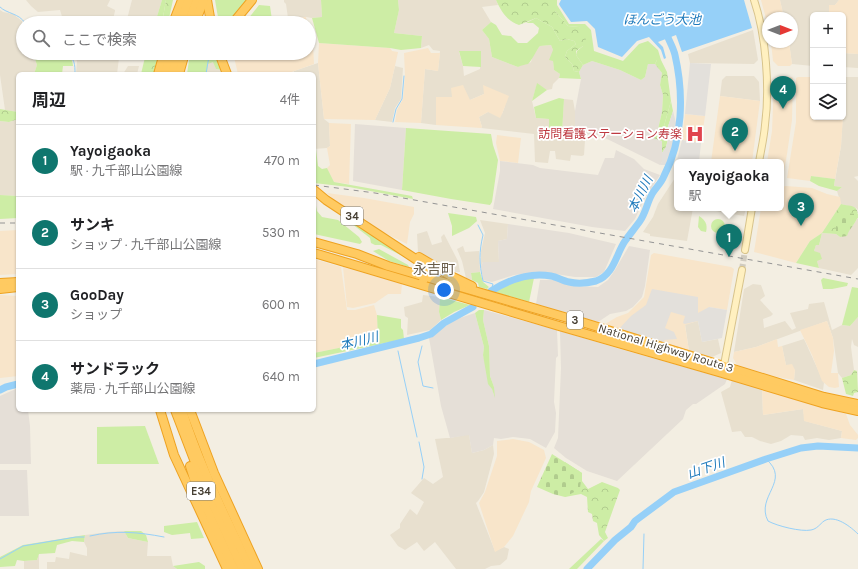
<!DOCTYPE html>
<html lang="ja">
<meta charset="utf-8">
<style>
:root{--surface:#fff;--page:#f2f2f2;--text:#202124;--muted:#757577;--line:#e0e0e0;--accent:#0f766e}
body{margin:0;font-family:Karla,"Noto Sans JP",sans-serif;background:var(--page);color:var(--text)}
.controls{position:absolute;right:12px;top:12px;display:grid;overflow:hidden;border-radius:6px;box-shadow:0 1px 3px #0004}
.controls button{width:36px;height:36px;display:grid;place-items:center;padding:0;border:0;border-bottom:1px solid var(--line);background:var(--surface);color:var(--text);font:20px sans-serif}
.compass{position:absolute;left:762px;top:12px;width:36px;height:36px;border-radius:50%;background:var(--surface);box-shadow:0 1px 3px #0004;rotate:90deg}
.you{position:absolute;left:444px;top:290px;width:14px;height:14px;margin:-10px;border:3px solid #fff;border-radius:50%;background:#1a73e8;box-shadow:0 0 0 6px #1a73e833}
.badge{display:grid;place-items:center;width:26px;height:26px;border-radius:50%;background:var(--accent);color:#fff;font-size:13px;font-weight:700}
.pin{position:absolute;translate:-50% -33px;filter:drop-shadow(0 1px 2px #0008)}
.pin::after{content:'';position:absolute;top:21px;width:14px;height:12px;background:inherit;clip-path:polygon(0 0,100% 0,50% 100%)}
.popup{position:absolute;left:674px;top:159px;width:110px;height:52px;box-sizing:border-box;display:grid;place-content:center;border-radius:6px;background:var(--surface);filter:drop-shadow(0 1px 3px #0005);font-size:13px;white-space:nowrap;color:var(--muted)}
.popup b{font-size:15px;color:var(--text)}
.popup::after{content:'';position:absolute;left:50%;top:100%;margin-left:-8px;border:8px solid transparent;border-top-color:var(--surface)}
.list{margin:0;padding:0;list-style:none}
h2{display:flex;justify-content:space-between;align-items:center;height:52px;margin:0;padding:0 16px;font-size:17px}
h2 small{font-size:13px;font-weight:400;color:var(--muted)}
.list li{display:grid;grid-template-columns:26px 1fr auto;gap:12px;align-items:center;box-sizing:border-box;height:72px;padding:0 16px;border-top:1px solid var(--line)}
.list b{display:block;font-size:15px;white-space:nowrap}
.list p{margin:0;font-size:13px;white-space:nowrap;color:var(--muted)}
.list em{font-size:13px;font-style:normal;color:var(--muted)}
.icon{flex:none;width:22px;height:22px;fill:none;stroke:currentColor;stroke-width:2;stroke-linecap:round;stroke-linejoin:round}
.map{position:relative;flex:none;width:858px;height:569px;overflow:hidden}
.search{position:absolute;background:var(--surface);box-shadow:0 1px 3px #0004;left:16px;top:16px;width:300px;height:44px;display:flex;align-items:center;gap:10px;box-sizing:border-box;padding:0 14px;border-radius:22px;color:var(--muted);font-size:15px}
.panel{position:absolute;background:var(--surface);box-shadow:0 1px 3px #0004;left:16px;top:72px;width:300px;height:340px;border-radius:6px}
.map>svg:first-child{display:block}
</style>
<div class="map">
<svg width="858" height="569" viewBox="0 0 858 569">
<defs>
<pattern id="forest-crowns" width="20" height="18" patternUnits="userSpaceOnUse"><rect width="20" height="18" fill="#cdeda5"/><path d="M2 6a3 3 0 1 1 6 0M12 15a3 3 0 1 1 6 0" fill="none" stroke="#b1cc8e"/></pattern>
<pattern id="cemetery-stones" width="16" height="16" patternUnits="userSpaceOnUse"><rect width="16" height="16" fill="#cdeda5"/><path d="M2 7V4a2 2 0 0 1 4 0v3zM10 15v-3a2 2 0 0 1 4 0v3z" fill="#b1cc8e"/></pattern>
</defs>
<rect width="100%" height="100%" fill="#f3eee2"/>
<g fill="#e8e0cf" fill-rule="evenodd">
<path d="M26,0H110L107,6L115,10V11L112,23H64L60,10L38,12L31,6Z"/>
<path d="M132,0H162L155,23H126Z"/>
<path d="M284,0H321L322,17L312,18L306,17L288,18L286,4L284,2Z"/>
<path d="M398,0H496L498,5L482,7L491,22L482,30L489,39L492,57L518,67L522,64L529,63L531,62L533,55L540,46L551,45L553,50V61L554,70L560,74L559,78L553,84L552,89L547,90L537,84L532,101L536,118L549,119L562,134L564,99L573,100L575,111V134L585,140L584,155L582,156L571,155L570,161L556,159L555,151H550L548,163L535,162L534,134L481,128L482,127L479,117L488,112L502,114L505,106L484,94L470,100L452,97H436V125L421,123L425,69L438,71L440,51L433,50L429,45L421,48L422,36L394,33L399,10ZM481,51L480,69L464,76L463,66L459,52Z"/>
<path d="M780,0H839L835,5H829V15H813V66L792,64L789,42H792V18H784Z"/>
<path d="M0,10L3,12L13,14L22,21L23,53H33L37,65L34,74H18V112L5,110L0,75Z"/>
<path d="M753,30L758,60L754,64L690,63L688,54Z"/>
<path d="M72,53H110V54L142,53L140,60L119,58L117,74H76L77,61Z"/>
<path d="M843,53L858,54V68L843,67Z"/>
<path d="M214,61L216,69L221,70L223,74H207L208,63Z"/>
<path d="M318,63L324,119L329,123L330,146L327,148L314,149V74H294V71Z"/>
<path d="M128,66H139L137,74H123Z"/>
<path d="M395,66L403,68L401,99L395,108L392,122L375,120L390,88Z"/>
<path d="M726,76H754L759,82L760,101L720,96L722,80Z"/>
<path d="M845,77H858V176L854,177L858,181V210L856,208L841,204L837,191L842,187L834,186L841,146Z"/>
<path d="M18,119V196L0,195V121L9,122Z"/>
<path d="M675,178H677V208H693L687,241L650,236V234L643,232L653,217L658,204Z"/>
<path d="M708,208H746L744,216L710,210Z"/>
<path d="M858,218V268L851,275L819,268L814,251L816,245H819L822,233L836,234L840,237L848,232Z"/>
<path d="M480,220L508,224L507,239L498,241L499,262H483L481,266V251L485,233Z"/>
<path d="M427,231L432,245L442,242L441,237L444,234L458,261L460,272H455L445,266H438L418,252L417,234Z"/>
<path d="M463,246L465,252L479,251L480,272L471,273L472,280L466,278L462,261L457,249Z"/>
<path d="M753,284L761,285L765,296L760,300L773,314L771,316L763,319L764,328L785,321L792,330L796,328L790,313L808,309L809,304L824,302L832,330L842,325L850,326L858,317V347L854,345L852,339L851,347L854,370L851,375L842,378L838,373L833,338L827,321L756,347L734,352L744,289Z"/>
<path d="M423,295L440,297L439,312L441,320L430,330L407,335L408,318L405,316L404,307L422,302Z"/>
<path d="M698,321L702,342L718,339L721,353L712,357L689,351L685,324Z"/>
<path d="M804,339L824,383L823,390L794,380L795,370L786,365L782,346Z"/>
<path d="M732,380L762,389L763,415L803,409L805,421L842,431L841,438L829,440L817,438L805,440L803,436L791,435L781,441L771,444L760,441L752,437H745L741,431L732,432L721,392L730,387Z"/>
<path d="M469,434L472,453L484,450L493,445L494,454L484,492L478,501L476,503L495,551L504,547L509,549L507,559L500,565L491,566L485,569H456L435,542L424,551L417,542L405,550L398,546L390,535L400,528V524L410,509L417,515L424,502L411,493L424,478L433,484L443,477L435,439L446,438H450Z"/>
<path d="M124,531L128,538L148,542L147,556H171L173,566L177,569H47V562H55L56,557L69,559L70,552L87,556V548L84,542L85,535L108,532Z"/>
<path d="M39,554V569H24V561L37,560Z"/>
</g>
<g fill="#f8e5ca">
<path d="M761,0H780L784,18H768V26Z"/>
<path d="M839,0H858V54L843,53V15H829V5H835Z"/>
<path d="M306,17L307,23H262V21Z"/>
<path d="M309,32L313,44L314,64L286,74H238L233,53H309Z"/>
<path d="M771,42H789L792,64L790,66H778L773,61Z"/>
<path d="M319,43L390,48L392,51L398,52L390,88L375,120L324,119L318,63Z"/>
<path d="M428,48L431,53H440L438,71L425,69L421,123L395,122L397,110L403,99L405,76L404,53Z"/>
<path d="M779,77H791L793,78L792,120L787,154L783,177H781V162H767L772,131L774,81Z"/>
<path d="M798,77H813V117H843L841,146L835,179L811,176L810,181L787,178L796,122V78Z"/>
<path d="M463,85L470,100L484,94L483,85L509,96L502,114L500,118L488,112L479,117L482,127L481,128L436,125V97H452L451,88Z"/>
<path d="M720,96L760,101L752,162H711Z"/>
<path d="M685,114L705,116L701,143L682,140Z"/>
<path d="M329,123L351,124L349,184L334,182L327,168L330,165L327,148L330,146Z"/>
<path d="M497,135L521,138L518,163L500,161L496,143Z"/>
<path d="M786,186L812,188L827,194L840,197L841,204L822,233L810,241L796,263L754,252L761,208H781V187Z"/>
<path d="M327,193L364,198L414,207V214L410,222L407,244L383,232L362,217L335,201Z"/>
<path d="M18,230V274L0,275V231Z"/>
<path d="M654,253L731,267L734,269L727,310L709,307L698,321L685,325L689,351L605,324L617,317L628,313L644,297L651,255Z"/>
<path d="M314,259L341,267L347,310H355L374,305L377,315L378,340L314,353Z"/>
<path d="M343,267L402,284L401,294H388L375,303L353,308L347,307Z"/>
<path d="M0,295L18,296V376L0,378Z"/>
<path d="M827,321L833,338L834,351L831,373H838L839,387L835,388L829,387L822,381L812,355L800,330Z"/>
<path d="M777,339L778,347L782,346L786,365L792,364L795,370L794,380L777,377L737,365L733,358L734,352L756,347Z"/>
<path d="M762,389L846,414L850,425L858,435V438L856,440L841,438L842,431L804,421L803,409L763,415Z"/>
<path d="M513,439L529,442L544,450L546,458L531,491L529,502L513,536L504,547L495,552L479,503L485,492L497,456V441Z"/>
</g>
<g fill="#e5dfd7">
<path d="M592,61L620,70L641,80L645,77L648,64H655L662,73L660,85L663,95L662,112L658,129L653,138L662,141V162L660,165L599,135L575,134V111L581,79L579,72L583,65Z"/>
<path d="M355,124L406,128L402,190L353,181Z"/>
<path d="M616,150L634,159L644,169L660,175L645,198L635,219L625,231L592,227L493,209L500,171V161L533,165L540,168L598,175L605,158H614Z"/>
<path d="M508,224L569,233L616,244L604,272L596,277H575L543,272H536L514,275L492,282L483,280L481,266L483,262H499L498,241L507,239Z"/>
<path d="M629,246L650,250L645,286L642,297L633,307L626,311L610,314L598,322L536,304L540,280H554L571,286L598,287L608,280L615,270Z"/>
<path d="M484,310L557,330L558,356L556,358L554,402L556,413L555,432L546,448L530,439L513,437L501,439L494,438L493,445L484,450L472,453L469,435L450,438L441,406L429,338L454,320L475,313L484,347L483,355L494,395V387L490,376L489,346L483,320Z"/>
<path d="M560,331L620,349L727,379L725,384L696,404H693L686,410L683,419L617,481L587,471L566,458L554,448L558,438L561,368Z"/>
<path d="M18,388V410H28L30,426L31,464H0V396Z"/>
<path d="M0,470H27L29,516H0Z"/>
</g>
<g fill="#cdeda5">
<path d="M162,0H166L162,23H155Z"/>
<path d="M215,0H249L230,23H219Z"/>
<path d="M321,0H398L399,10L394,33L422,36L421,48L401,50L390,48L319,43L312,18L322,17Z"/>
<path d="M555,0H557V5L569,24H585L591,30L594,51L623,61L639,44L648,41L658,50L661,60H657L655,64H648L645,77L641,80L620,70L592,61L583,65L576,55L577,51L583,46L579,27L568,26L555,11Z"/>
<path d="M259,5L270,6L272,20L262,21V23H245Z"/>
<path d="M536,18L552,27L560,41L567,39L574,41L576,44L567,51L565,57L572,64L574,71L579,72L581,79L559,78L560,74L554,70L553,61L549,60L553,50L551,45L540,46C537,49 531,62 528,64C524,65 522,65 518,67L492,57L489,39L482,30L491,22L496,25L502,35L511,36L518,43H527L538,33L539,28L533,23H526Z"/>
<path d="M459,51H481V67L463,66Z"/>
<path d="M33,53C46,53 73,48 73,66H63L62,74H34L37,65Z"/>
<path d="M190,53H214L221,70L216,69L213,62L208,64L207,74H187Z"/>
<path d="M537,83L547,90L532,101Z"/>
<path d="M559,98L564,99L562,134H549V119L536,118L534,107Z"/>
<path d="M671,101L673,111L665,136L662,133Z"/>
<path d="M406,128L491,134L493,145L498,160L492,202L490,205L451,199L402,190Z"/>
<path d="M314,149H316L318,166L322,169L327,168L334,182L412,196L413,199L349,187L314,183Z"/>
<path d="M811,176L835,179L834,186L842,187L837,191L819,186L810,181Z"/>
<path d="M0,195L18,196V218L0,219Z"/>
<path d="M314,195L317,211L322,217L338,220L359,237L362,242L360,244L314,234Z"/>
<path d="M334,210L367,229L373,236L391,246L410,260L381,245H375L371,243L370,238Z"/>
<path d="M448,213L476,217L477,221L469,228L452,236V226Z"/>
<path d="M699,216C705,220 708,224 706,232L701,231L698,227Z"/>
<circle cx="718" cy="226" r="7"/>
<path d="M822,233L819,245H816L814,251L820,253L822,259L817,261L819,268L796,263L810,241Z"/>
<path d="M379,249L408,265L409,267L389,261L373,251Z"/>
<path d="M480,272L483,282L489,287L487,289L479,287L478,283L472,280L471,273Z"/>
<path d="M534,278L529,302L495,292C506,282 520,280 534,278Z"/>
<path d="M823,278L848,283L847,286L832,289H823L821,280Z"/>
<path d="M852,287L858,288V317L850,326L842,325Z"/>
<path d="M440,297L470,305L454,312L441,320L439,312Z"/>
<path d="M479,310H484L483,320L489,346L490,376L494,387L495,398L492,389L488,384L483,355L484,347L475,313Z"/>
<path d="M377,315L401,319V328L403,330L404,339L314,358V353L378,340Z"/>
<path d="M145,426L159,464H97V427Z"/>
<path d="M197,522L204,538L191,539L190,533L172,535L164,532V526Z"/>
<path d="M124,531H141L146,535L148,542L128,538Z"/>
<path d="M85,535L84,542L72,541L57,545L55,553L39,554L37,560L24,561L17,560L15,566L0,567V557L23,545Z"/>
<path d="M601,539L604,541L577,569H569Z"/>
<path d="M199,562L205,566V569H177L173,566Z"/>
</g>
<g fill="url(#forest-crowns)">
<path d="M166,0H173L168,23H162Z"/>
<path d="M496,0H555V11L568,26L579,27L586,39L583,46L576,51V55L583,65L579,72L574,71L572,64L565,57L567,51L576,44L574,41L567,39L560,41L552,27L536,18L519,25C507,21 501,11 496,0Z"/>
<path d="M146,53H161L156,74H141Z"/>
<path d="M657,60H661L667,72L671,101L662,133L668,139L666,147L662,153V141L653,138L658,129L662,112L663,95L660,85L662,73L655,64Z"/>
<path d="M0,109L18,112V119L9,122L0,121Z"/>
<path d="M841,204C853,207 858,204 858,218L839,223L836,234L822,233Z"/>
<path d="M854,370L857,371L858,392L854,393L853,396L846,394L842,378L851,375Z"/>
<path d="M565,462L582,473V481L588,489L602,482L618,488L620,490L605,532L608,538L604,541L599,535L597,523L593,521L592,514L588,512L587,497L581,494L565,497Z"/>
</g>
<g fill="url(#cemetery-stones)">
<path d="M841,213L858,214C858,222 849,228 847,236L840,237L836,234V220Z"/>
<path d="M552,454L582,473L580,488L576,491L565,497L553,494L537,487Z"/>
</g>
<g fill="#e3e0db">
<path d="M690,63L711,64L705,116L685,114Z"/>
<path d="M673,111L677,127L673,146L666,165H660L662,162V153L666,147L668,139L665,136Z"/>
<path d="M682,140L701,143L699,162H677V168H675Z"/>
<path d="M652,289L698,297V313L709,307L727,310L722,338L702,342L698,321L685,324L683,323L685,316L671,312L665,328L674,332L677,339L664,340V343L619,329L631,316L646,305Z"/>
</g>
<path fill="#96d0f8" d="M561,0H744L752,28L682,52L676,35L658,42L663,47L666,58L664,59L661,50L649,37L637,41L622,57L598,47L595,29L587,21L571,22L560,6L559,4Z"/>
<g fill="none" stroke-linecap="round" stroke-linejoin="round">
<g stroke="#96d0f8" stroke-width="1">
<path d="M0,7C7,14 19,13 25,23"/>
<path d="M65,53C75,58 75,64 75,74"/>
<path d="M206,74L209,56L213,55"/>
<path d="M393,122L396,109L402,99L404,76"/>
<path d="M478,225L483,235C479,252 479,263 483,281L493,284L491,291"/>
<path d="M422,346L418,362L423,386L433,388"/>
<path d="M398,351L417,437"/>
<path d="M419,442L424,467L422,479"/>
<path d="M766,459C792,481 755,496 768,521C777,526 801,532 811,530C817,529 820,524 824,521C835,514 851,527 858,534"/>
<path d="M90,536C116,530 138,532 164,537"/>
<path d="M0,559L23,546L76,537H84"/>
<path d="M643,569L644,534"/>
</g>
<g stroke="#96d0f8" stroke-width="7">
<path d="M491,291C510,279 529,272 551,276C557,277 563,281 569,282C577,284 588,283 596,281C614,275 616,254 625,241C630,234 635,228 640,221C645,214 647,204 651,196C654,189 661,184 664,176C683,140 684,94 675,55C673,46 667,38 665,29"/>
<path d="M314,364L419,338L431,334L444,323L473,307"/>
<path d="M0,390L6,387L18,384"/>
<path d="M587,569L615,540L631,527L635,521L674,492L766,459L801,448L818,446L858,448"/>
</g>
<path stroke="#d0cbbf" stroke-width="6" stroke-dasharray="6 3" stroke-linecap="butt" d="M742,270L745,250"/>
<g stroke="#d8c48c" stroke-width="8">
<g id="secondary">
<path d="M754,0C766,35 770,88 765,125C764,138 761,150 759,162"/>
<path d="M745,250L752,208"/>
<path d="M723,370L742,270"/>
</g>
</g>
<g stroke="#eea221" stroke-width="10">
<g id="highway">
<path d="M207,0L211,23"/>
<path d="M173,23L182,0"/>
<path d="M180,23L189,0"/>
<path d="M188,23L197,0"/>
<path d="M195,23L204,0"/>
<path d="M233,23L252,0"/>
<path d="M219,53L227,74"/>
<path d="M158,74L164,53"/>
<path d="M165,74L171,53"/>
<path d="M172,74L178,53"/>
<path d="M179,74L185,53"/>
<path d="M314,190L326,200L417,260L422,265L426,272L423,281"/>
<path d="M314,242L357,254L388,266L585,323L824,397L858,404"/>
<path d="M314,253L559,326L722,373L822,403L858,411"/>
<path d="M419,257L451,276L472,286"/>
<path d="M0,283L18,282"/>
<path d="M0,289L18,287"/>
<path d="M160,410L174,455L227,569"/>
<path d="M175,410L203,483L242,569"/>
<path d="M182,410C199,465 226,517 250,569"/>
<path d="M190,410L214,473L258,569"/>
<path d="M190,466L196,485L234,569"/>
</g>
</g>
<use href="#secondary" stroke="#fff0c0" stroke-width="6"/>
<use href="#highway" stroke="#ffca61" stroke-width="8"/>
<g stroke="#949494" stroke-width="1" stroke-dasharray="5 5" stroke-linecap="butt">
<path d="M314,185L375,193L858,279"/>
<path d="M0,223H18"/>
</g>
</g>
<defs>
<g id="hospital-bare" transform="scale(1.38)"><path d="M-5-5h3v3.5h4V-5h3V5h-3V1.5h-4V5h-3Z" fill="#e0444e" stroke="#fff" stroke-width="2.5" paint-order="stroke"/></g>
</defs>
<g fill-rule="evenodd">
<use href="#hospital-bare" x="695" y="134"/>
</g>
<g text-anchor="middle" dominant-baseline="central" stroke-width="3.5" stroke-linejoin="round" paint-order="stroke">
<g fill="#fff" stroke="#7d7870" stroke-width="1">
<rect x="341" y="207" width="22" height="18" rx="3"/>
<rect x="567" y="311" width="16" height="18" rx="3"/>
<rect x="187" y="482" width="28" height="18" rx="3"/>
</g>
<g font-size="11" font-weight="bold" fill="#453e32">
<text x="352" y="216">34</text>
<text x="575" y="320">3</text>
<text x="201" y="491">E34</text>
</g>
<g font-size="12" fill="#be3a42" stroke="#fff" text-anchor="end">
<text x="682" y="134">訪問看護ステーション寿楽</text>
</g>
<g font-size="12" fill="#453e32" stroke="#fff">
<text transform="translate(666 348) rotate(17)">National Highway Route 3</text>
</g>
<g font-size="13" font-style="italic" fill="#207bbc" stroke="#fff">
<text x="662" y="19">ほんごう大池</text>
<text transform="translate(640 194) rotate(-63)">本川川</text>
<text transform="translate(359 341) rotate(-14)">本川川</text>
<text transform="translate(706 468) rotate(-19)">山下川</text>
</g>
<g font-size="14" fill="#695c48" stroke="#fff">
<text x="434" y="269">永吉町</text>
</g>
</g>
</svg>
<div class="controls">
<button>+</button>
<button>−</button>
<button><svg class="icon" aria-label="layers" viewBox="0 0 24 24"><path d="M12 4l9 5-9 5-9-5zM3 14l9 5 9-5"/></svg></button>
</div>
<svg class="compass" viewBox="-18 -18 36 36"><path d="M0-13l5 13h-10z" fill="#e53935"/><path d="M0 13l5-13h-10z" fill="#757577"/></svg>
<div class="you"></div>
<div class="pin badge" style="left:729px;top:257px">1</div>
<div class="popup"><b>Yayoigaoka</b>駅</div>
<div class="pin badge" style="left:735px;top:151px">2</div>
<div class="pin badge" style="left:801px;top:226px">3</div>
<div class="pin badge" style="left:783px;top:109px">4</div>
<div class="search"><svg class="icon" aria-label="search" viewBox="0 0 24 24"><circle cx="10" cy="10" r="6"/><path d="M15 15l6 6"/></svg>ここで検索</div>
<section class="panel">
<h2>周辺<small>4件</small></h2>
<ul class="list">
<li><span class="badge">1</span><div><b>Yayoigaoka</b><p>駅 · 九千部山公園線</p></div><em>470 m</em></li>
<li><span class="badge">2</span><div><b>サンキ</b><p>ショップ · 九千部山公園線</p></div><em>530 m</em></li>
<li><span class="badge">3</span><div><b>GooDay</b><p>ショップ</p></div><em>600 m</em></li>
<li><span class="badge">4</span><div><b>サンドラック</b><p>薬局 · 九千部山公園線</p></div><em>640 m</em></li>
</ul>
</section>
</div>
